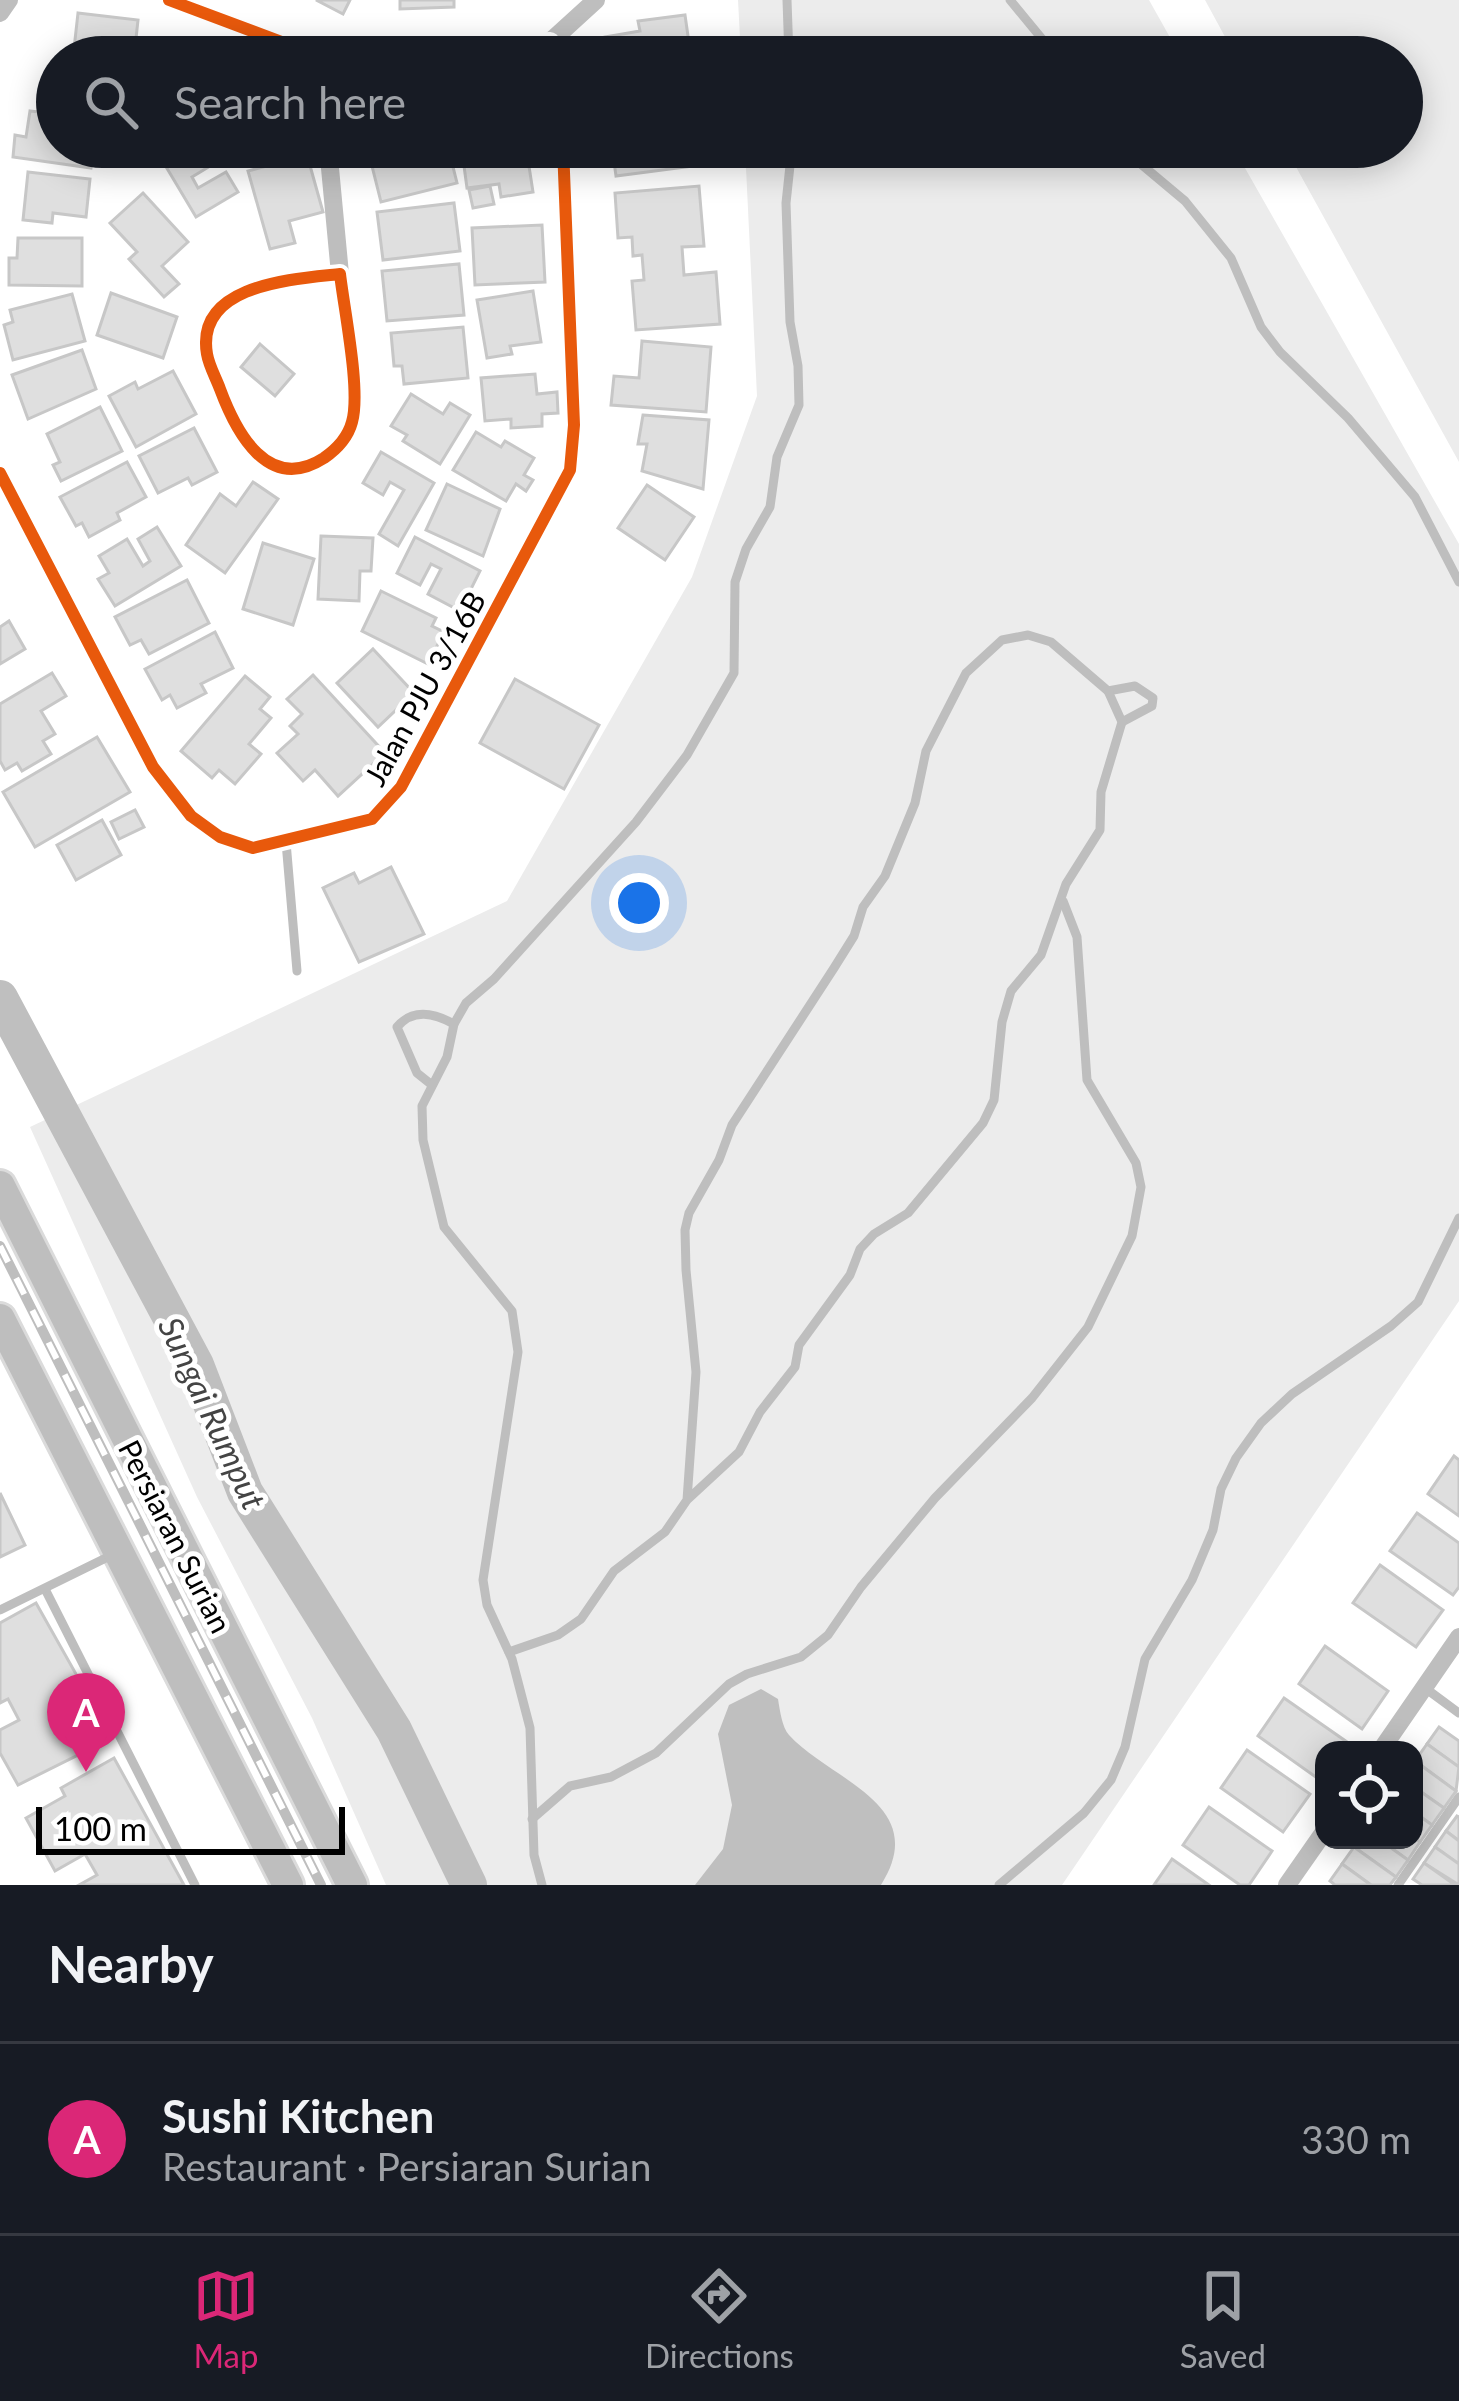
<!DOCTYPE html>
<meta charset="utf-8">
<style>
:root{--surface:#171b24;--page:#20242c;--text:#f1f3f6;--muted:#9ea1a6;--line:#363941;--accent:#db2777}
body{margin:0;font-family:Lato,sans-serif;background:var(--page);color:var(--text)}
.controls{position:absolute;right:36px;bottom:36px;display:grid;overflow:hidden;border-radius:24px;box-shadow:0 6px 30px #0003}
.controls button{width:108px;height:108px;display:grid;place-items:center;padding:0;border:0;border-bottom:3px solid var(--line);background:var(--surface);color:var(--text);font:60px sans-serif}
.scale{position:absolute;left:36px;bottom:30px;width:309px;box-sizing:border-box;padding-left:12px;border:6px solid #000;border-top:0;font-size:33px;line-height:42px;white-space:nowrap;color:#000;-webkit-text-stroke:9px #fff;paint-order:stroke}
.you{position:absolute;left:639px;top:903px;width:42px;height:42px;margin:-30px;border:9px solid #fff;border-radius:50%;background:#1a73e8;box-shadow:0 0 0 18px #1a73e833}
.badge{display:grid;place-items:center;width:78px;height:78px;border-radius:50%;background:var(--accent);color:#fff;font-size:39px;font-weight:700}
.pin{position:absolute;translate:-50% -99px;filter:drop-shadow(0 3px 6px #0008)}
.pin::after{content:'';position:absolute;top:63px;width:42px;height:36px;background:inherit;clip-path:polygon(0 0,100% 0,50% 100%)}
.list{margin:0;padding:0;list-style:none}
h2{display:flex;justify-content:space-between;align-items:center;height:156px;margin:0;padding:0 48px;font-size:51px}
h2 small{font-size:39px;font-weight:400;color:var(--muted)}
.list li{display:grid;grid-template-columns:78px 1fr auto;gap:36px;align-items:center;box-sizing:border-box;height:192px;padding:0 48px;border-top:3px solid var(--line)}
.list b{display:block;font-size:45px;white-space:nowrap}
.list p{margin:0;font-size:39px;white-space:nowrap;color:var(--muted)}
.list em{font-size:39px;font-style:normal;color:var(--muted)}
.icon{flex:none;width:66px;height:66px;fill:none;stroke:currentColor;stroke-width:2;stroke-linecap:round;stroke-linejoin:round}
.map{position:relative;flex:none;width:1459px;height:1885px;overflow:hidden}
.search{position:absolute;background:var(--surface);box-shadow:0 6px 30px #0003;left:36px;right:36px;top:36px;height:132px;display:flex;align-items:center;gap:30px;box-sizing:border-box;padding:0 42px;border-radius:66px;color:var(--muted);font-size:45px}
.sheet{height:348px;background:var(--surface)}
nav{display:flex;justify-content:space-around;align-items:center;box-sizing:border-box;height:168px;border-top:3px solid var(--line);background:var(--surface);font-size:33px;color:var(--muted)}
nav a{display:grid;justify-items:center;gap:6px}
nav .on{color:var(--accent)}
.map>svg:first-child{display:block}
</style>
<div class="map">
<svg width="1459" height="1885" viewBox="0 0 1459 1885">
<rect width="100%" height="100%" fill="#fff"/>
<g fill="#ececec">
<path d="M738,0H1149L1181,57H741Z"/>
<path d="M1205,0H1459V462L1285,147H1402V57H1236Z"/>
<path d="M745,147H1233L1459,544V1301L1062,1885H386L312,1718L197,1497L30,1127L507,901L692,577L757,396Z"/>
</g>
<path fill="#bfbfbf" d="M761,1689L778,1699C780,1711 782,1727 789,1735C831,1781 932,1804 881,1885H695L723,1849L732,1805L718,1734L729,1705Z"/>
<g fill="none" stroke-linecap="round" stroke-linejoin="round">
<path stroke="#bfbfbf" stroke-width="36" d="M0,998L196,1365L245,1492L394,1730L469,1885"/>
</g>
<g fill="#dfdfdf" stroke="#c7c7c7" stroke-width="3">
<path d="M316,0H350L343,14Z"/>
<path d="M400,0H454V7L400,9Z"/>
<path d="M78,13L138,20L134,57H93V52L74,49Z"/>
<path d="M685,15L691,57H608L605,37L640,31L638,21Z"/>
<path d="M172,47L204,57H169Z"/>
<path d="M30,111L57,114V147H94L91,168L13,157L15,135L26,137Z"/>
<path d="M195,147H212L220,160L192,177L198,188L226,172L238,192L196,217L165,165Z"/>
<path d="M397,147H448L457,183L381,202L369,154Z"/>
<path d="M493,147H526L533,192L501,197L499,184L467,188L462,151Z"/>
<path d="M612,147H699L701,165L616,176Z"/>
<path d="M307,155L323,212L289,221L295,243L270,249L248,171Z"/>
<path d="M28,172L90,179L86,217L53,213L52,223L23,220Z"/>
<path d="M490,186L494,204L473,208L469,190Z"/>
<path d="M699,186L704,246L682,247L684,275L716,272L720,324L636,330L632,281L644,280L642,255L633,256L632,237L618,238L615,193Z"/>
<path d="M143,193L188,242L162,266L179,284L164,297L129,259L137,252L110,223Z"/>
<path d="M454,203L460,251L383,260L377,212Z"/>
<path d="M542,225L545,282L475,285L472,228Z"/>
<path d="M18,238H82V286L9,285V258H17Z"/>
<path d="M459,264L464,315L387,321L382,271Z"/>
<path d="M533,291L541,342L510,346L512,354L487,358L477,300Z"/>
<path d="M111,293L177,317L163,358L97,335Z"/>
<path d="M72,294L85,341L13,360L4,325L13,322L10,310Z"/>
<path d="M463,327L468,378L404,384L402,366H394L391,333Z"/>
<path d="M642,341L711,347L706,412L611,405L614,376L639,378Z"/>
<path d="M260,344L294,374L275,396L241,367Z"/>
<path d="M82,350L96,389L28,419L12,375Z"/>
<path d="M173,371L196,414L136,447L109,396L135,382L138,389Z"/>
<path d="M535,374L537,394L557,392L558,413L542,414V426L511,428V419L485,421L481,378Z"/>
<path d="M411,394L443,414L450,403L470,415L440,464L403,441L407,435L391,426Z"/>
<path d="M100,407L122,451L61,481L53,465L60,462L47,434Z"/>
<path d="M643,415L709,420L703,489L642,471L647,444H638Z"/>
<path d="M194,428L217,472L192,485L188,478L158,493L139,456Z"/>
<path d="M476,432L501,447L505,441L534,458L524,475L533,480L526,491L516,484L506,501L453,470Z"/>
<path d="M381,452L434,483L398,546L379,534L404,490L390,482L383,495L363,483Z"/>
<path d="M127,462L146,497L117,513L120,520L89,537L82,523L76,526L60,497Z"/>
<path d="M253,482L278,499L225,573L186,545L220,494L236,506Z"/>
<path d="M447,484L500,509L483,556L426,530Z"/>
<path d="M647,485L694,517L665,560L618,528Z"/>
<path d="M157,527L181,566L115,606L98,579L109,573L99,556L127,539L143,566L150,561L138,539Z"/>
<path d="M321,536L373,538L371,571H360L359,601L318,599Z"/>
<path d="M415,537L480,571L460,611L428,594L441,569L431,564L420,585L397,573Z"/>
<path d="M263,543L314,559L293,625L243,609Z"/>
<path d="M187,580L209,623L149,654L141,640L130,645L115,617Z"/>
<path d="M381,591L436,618L432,626L444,632L428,664L362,631Z"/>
<path d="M9,621L25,649L0,664V627Z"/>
<path d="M215,632L233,668L201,684L206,693L177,708L170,695L162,700L145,669Z"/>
<path d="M373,649L414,693L378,727L337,683Z"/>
<path d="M52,673L66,696L41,711L55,734L43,741L51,754L22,771L17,763L5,770L0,761V704Z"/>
<path d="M313,675L385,753L338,796L315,770L303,781L277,753L298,734L290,726L302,714L287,699Z"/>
<path d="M245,676L270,697L260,709L271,718L249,744L261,754L235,784L219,770L212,778L181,751Z"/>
<path d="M515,679L599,725L564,789L480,743Z"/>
<path d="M97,737L130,792L35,847L3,792Z"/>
<path d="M135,810L144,827L119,839L111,822Z"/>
<path d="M102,820L121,855L76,880L57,845Z"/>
<path d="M391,867L424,934L359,962L323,888L354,873L359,883Z"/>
<path d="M1454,1456L1459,1460V1516L1428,1494Z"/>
<path d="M0,1493L25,1545L0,1557Z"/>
<path d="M1417,1513L1459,1543V1587L1453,1595L1390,1551Z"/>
<path d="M1380,1565L1443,1610L1416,1647L1353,1603Z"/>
<path d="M36,1603L112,1738L18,1785L0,1753V1730L19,1720L8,1699L0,1703V1623Z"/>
<path d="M1325,1646L1388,1691L1362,1729L1299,1684Z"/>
<path d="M1284,1698L1347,1742L1342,1750H1324L1320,1780L1258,1736Z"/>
<path d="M1439,1727L1459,1741V1767L1427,1744Z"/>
<path d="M1427,1744L1459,1767L1456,1791L1415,1761Z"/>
<path d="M1247,1750L1310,1794L1283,1832L1221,1788Z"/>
<path d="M114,1758L184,1885H79L97,1875L85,1854L55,1871L26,1818L65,1796L61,1788Z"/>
<path d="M1415,1761L1456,1791L1444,1808L1414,1787Z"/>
<path d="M1414,1787L1444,1808L1432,1825L1414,1812Z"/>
<path d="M1209,1807L1272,1851L1249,1885H1240L1183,1845Z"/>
<path d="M1414,1812L1432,1825L1420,1842L1414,1838Z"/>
<path d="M1457,1816L1459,1817V1841L1446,1831Z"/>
<path d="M1446,1831L1459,1841V1864L1435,1847Z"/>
<path d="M1414,1838L1420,1842L1408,1860L1380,1840Z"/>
<path d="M1359,1840H1380L1408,1860L1396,1877L1354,1847Z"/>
<path d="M1354,1847L1396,1877L1390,1885H1371L1342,1864Z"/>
<path d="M1435,1847L1459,1864V1885L1424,1863Z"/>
<path d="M1172,1859L1209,1885H1154Z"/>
<path d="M1424,1863L1455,1885H1422L1413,1879Z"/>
<path d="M1342,1864L1371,1885H1335L1330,1881Z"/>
</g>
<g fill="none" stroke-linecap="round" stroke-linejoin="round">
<g stroke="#dbdbdb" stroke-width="36">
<g id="primary">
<path d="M0,1186L352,1885"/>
<path d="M0,1319L288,1885"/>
</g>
</g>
<g stroke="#bebebe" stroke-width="9">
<path d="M787,0L789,57"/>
<path d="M1010,0L1057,57"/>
<path d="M1128,147L1142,165L1185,201L1231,258L1261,327L1280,352L1348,418L1415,497L1459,582"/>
<path d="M1108,691L1135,686L1153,698L1152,706L1122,722"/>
<path d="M286,842L297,971"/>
<path d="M432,1085L417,1073L397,1027C413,1008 434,1013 454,1024"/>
<path d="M46,1591L195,1885"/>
<path d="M0,1610L114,1554"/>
<path d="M509,1652L558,1635L581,1619L614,1571L665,1532L687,1500L696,1372L686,1270L685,1230L689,1213L719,1160L732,1125L834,968L854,936L863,907L885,876L915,803L926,751L966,673L1002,640L1028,635L1051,642L1108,691L1122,722L1101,792L1100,830L1066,884L1041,955L1011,991L1002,1022L994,1100L983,1123L908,1213L874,1234L860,1249L850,1275L799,1345L795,1367L760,1412L739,1452L687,1500"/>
<path d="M1425,1688L1459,1713"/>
<path d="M532,1819L570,1786L611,1777L656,1753L729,1684L747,1674L801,1657L828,1635L861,1587L935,1498L1032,1398L1088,1327L1132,1236L1141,1187L1136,1163L1087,1080L1077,937L1063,901"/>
<path d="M542,1885L534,1855L530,1728L512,1659L487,1605L483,1580L518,1352L512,1311L444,1227L423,1140L422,1106L447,1057L454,1024L466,1003L494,979L636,822L687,755L734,673L735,582L746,549L770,507L777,457L799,405L798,366L790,322L786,203L792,147"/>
<path d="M999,1885L1084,1813L1111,1780L1125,1747L1145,1659L1192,1580L1213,1530L1221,1489L1236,1458L1261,1423L1292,1394L1391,1326L1418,1302L1459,1218"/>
<path d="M1398,1885L1459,1797"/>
</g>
<g stroke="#bebebe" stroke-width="18">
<path d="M169,0L319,56L550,42"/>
<path d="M0,13L9,0"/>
<path d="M550,42L596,0"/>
<path d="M328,147L340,274"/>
<path d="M340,274C344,309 361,391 352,422C348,437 337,449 324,458C268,494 236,432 220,389C216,378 209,366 207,354C195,284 294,279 340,274Z"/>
<path d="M0,473L153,767L191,816L220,837L253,848L372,819L401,787L570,470L574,425L563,147"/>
<path d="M1381,1750L1459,1637"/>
<path d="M1287,1885L1324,1832"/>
</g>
<use href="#primary" stroke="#bebebe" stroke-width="30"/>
<g stroke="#bebebe" stroke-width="10">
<path id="rail" d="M0,1246L321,1885"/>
</g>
<use href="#rail" stroke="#fff" stroke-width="6" stroke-dasharray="18" stroke-linecap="butt"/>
<g stroke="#fff" stroke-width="20">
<g id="cycleway">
<path d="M169,0L319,56L550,42"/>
<path d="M340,274C344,309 361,391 352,422C348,437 337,449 324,458C268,494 236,432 220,389C216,378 209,366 207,354C195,284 294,279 340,274Z"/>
<path d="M0,473L153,767L191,816L220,837L253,848L372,819L401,787L570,470L574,425L563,147"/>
</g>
</g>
<use href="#cycleway" stroke="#e8590c" stroke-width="12"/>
</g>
<g text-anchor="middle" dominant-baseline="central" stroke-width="10" stroke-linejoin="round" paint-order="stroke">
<g font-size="30" fill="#000" stroke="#fff">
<text transform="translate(424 688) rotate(-61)">Jalan PJU 3/16B</text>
<text transform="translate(176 1536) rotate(63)">Persiaran Surian</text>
</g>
<g font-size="33" font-style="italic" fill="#444" stroke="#fff">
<text transform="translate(213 1413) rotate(65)">Sungai Rumput</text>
</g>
</g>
</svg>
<div class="controls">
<button><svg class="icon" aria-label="locate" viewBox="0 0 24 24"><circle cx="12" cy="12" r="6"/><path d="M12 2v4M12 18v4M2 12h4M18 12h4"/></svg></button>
</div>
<div class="scale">100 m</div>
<div class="you"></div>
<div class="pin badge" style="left:86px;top:1772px">A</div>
<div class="search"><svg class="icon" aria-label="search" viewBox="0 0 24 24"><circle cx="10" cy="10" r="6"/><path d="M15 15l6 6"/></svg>Search here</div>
</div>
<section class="sheet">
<h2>Nearby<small></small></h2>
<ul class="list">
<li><span class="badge">A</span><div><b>Sushi Kitchen</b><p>Restaurant · Persiaran Surian</p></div><em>330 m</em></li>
</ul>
</section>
<nav>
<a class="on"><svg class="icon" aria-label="map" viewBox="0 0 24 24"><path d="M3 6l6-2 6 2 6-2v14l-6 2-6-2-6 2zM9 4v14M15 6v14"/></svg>Map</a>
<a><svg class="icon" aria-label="directions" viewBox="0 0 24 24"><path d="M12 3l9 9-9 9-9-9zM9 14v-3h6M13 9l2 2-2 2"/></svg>Directions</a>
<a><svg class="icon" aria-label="saved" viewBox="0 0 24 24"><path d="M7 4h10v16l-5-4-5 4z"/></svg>Saved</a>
</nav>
